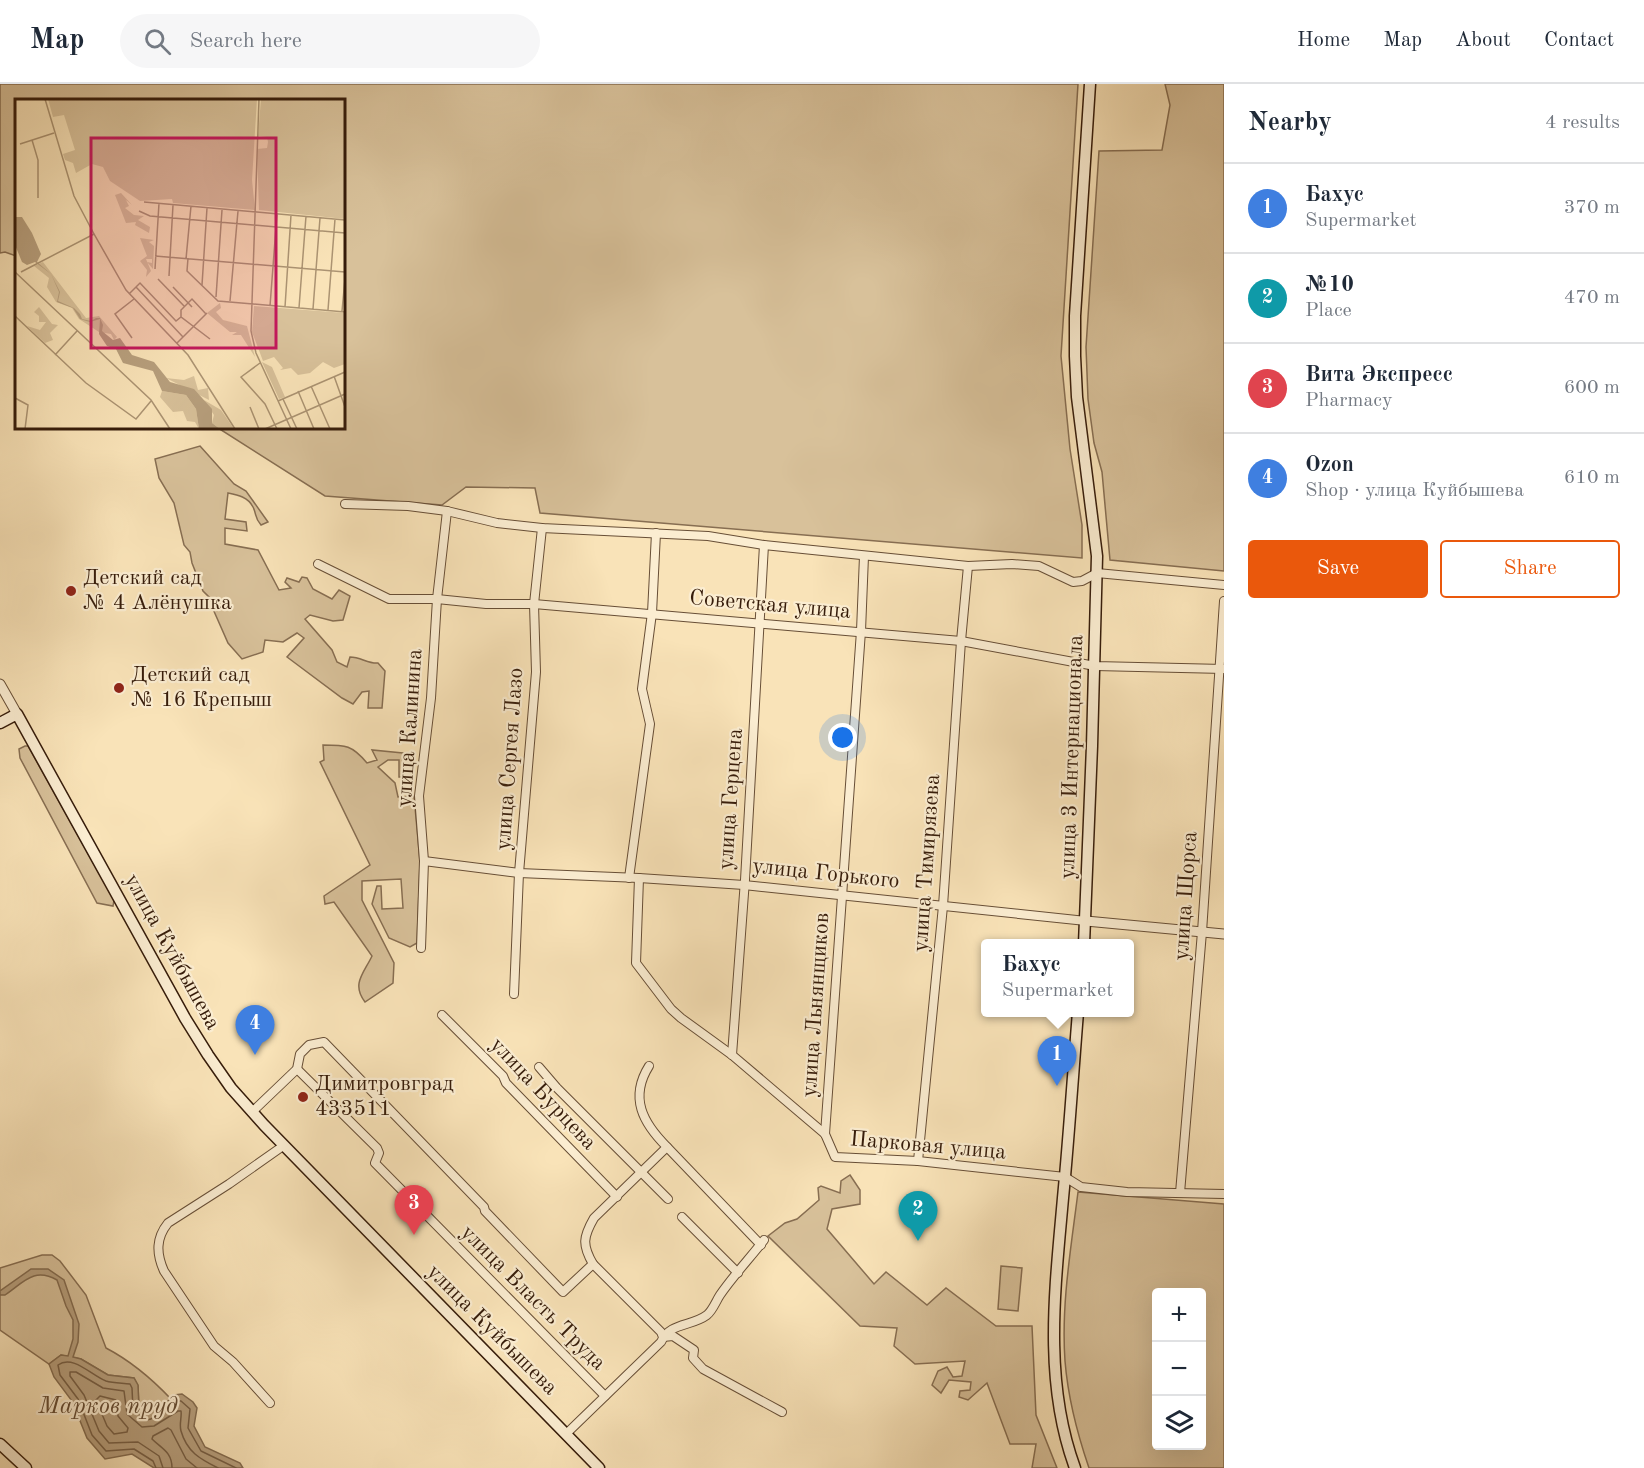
<!DOCTYPE html>
<meta charset="utf-8">
<style>
:root{--surface:#fff;--page:#f6f6f7;--text:#1f2937;--muted:#747a83;--line:#e0e1e3;--accent:#ea580c}
body{margin:0;font-family:"Old Standard TT",serif;background:var(--page);color:var(--text)}
.controls{position:absolute;right:18px;bottom:18px;display:grid;overflow:hidden;border-radius:6px;box-shadow:0 6px 24px #0002}
.controls button{width:54px;height:54px;display:grid;place-items:center;padding:0;border:0;border-bottom:2px solid var(--line);background:var(--surface);color:var(--text);font:30px sans-serif}
.you{position:absolute;left:843px;top:654px;width:21px;height:21px;margin:-15px;border:4px solid #fff;border-radius:50%;background:#1a73e8;box-shadow:0 0 0 9px #1a73e833}
.badge{display:grid;place-items:center;width:39px;height:39px;border-radius:50%;background:var(--accent);color:#fff;font-size:20px;font-weight:700}
.pin{position:absolute;translate:-50% -50px;filter:drop-shadow(0 2px 3px #0008)}
.pin::after{content:'';position:absolute;top:32px;width:21px;height:18px;background:inherit;clip-path:polygon(0 0,100% 0,50% 100%)}
.popup{position:absolute;left:981px;top:855px;width:153px;height:78px;box-sizing:border-box;display:grid;place-content:center;border-radius:6px;background:var(--surface);filter:drop-shadow(0 2px 4px #0005);font-size:20px;white-space:nowrap;color:var(--muted)}
.popup b{font-size:22px;color:var(--text)}
.popup::after{content:'';position:absolute;left:50%;top:100%;margin-left:-12px;border:12px solid transparent;border-top-color:var(--surface)}
.list{margin:0;padding:0;list-style:none}
h2{display:flex;justify-content:space-between;align-items:center;height:78px;margin:0;padding:0 24px;font-size:26px}
h2 small{font-size:20px;font-weight:400;color:var(--muted)}
.list li{display:grid;grid-template-columns:39px 1fr auto;gap:18px;align-items:center;box-sizing:border-box;height:90px;padding:0 24px;border-top:2px solid var(--line)}
.list b{display:block;font-size:22px;white-space:nowrap}
.list p{margin:0;font-size:20px;white-space:nowrap;color:var(--muted)}
.list em{font-size:20px;font-style:normal;color:var(--muted)}
.actions{display:flex;gap:12px;padding:18px 24px}
.actions a{flex:1;padding:14px 0;border:2px solid var(--accent);border-radius:6px;text-align:center;font-size:21px;color:var(--accent)}
.actions .main{background:var(--accent);color:#fff}
.icon{flex:none;width:33px;height:33px;fill:none;stroke:currentColor;stroke-width:2;stroke-linecap:round;stroke-linejoin:round}
.map{position:relative;flex:none;width:1224px;height:1384px;overflow:hidden}
header{display:flex;align-items:center;gap:36px;box-sizing:border-box;height:84px;padding:0 30px;background:var(--surface);border-bottom:2px solid var(--line)}
header strong{font-size:28px}
nav{display:flex;gap:33px;margin-inline-start:auto;font-size:21px}
.search{width:420px;height:54px;background:var(--page);display:flex;align-items:center;gap:15px;box-sizing:border-box;padding:0 21px;border-radius:33px;color:var(--muted);font-size:22px}
main{display:flex}
aside{flex:1;background:var(--surface)}
.map>svg:first-child{display:block}
</style>
<header>
<strong>Map</strong>
<div class="search"><svg class="icon" aria-label="search" viewBox="0 0 24 24"><circle cx="10" cy="10" r="6"/><path d="M15 15l6 6"/></svg>Search here</div>
<nav><a>Home</a><a>Map</a><a>About</a><a>Contact</a></nav>
</header>
<main>
<div class="map">
<svg width="1224" height="1384" viewBox="0 0 1224 1384">
<rect width="100%" height="100%" fill="#f9e3b8"/>
<filter id="stains"><feTurbulence type="fractalNoise" baseFrequency=".00333" numOctaves="4"/><feColorMatrix values="0 0 0 0 .2 0 0 0 0 .09 0 0 0 0 .02 0 0 0 .5 -.17"/></filter>
<radialGradient id="worn" r=".72"><stop offset=".6" stop-color="#630" stop-opacity="0"/><stop offset="1" stop-color="#630" stop-opacity=".3"/></radialGradient>
<g fill="#d8c19a" stroke="#876e52" stroke-width="1.5" fill-rule="evenodd">
<path d="M0,0H1078L1061,272L1070,365L1082,441V474L540,429L535,404L466,403L442,421L325,412L218,344H344V16H16V172L5,168L0,169Z"/>
<path d="M1165,0H1224V487L1110,476L1102,388L1094,359L1088,315L1086,263L1099,67L1162,66L1170,21Z"/>
<path d="M200,362L234,400L246,407L268,438L261,441C254,433 257,431 253,423C248,413 238,411 228,409L225,435L246,438L247,447L225,444V460L258,466L279,506L291,504L285,498L287,494L299,498L302,493L307,494L313,505L332,515L339,506L350,512L343,536L333,537L310,531L305,535L332,566L337,578L347,583L350,573C361,573 368,580 378,579L385,587L382,624H368L369,607L362,608L353,620L342,614L287,573L304,554L297,549L283,558L265,556L263,568L242,575L228,559L213,525L210,514L203,507L192,479L190,468L184,461L174,419L159,394L155,375Z"/>
<path d="M323,661C346,661 352,661 367,679L377,676L372,666L403,669L414,674L415,680L412,684L411,693H399V676H388L378,683L395,699L398,713L414,712L420,778L417,859L410,863L389,854L372,820L377,802H381L382,825L403,824L401,795L362,797V816L394,879L393,899L365,918C351,900 364,889 372,872L334,818L325,820L324,812L370,781L320,678L324,676Z"/>
<path d="M25,662H28L114,816L113,822L97,819L20,674L19,665Z"/>
<path d="M850,1091L860,1106V1120L832,1125L827,1145L874,1200L886,1188L927,1221L946,1204L996,1242H1032L1036,1331L1057,1384H1032L1036,1360H1010L987,1299L968,1316L959,1313L960,1307L970,1306L971,1298L949,1296L941,1309L932,1301L938,1287L947,1283L953,1293L962,1292L965,1277L915,1280L894,1262L897,1244L860,1242L768,1152L785,1139L797,1135L819,1116L818,1104L821,1102L840,1109L841,1097Z"/>
<path d="M1078,1108L1224,1120V1384H1089C1077,1349 1068,1314 1065,1277C1061,1221 1071,1164 1078,1108ZM1156,1208H1202V1362H1156Z"/>
<path d="M42,1171H52L60,1177L86,1211L106,1264C131,1277 152,1295 171,1315L148,1330L139,1324L138,1302L134,1294L108,1291L81,1275L61,1271L49,1280L0,1246V1184Z"/>
<path d="M1001,1182L1022,1184L1018,1227L998,1225Z"/>
</g>
<path fill="#b79f7d" stroke="#836b4f" stroke-width="1.5" d="M31,1185H48L64,1196L79,1240L78,1258L73,1273L81,1275L108,1291L134,1294L138,1301L139,1324L148,1330L171,1315L174,1311L182,1310L193,1318L197,1324L194,1342L205,1363L240,1379L243,1384H154L132,1370L105,1375L87,1354L72,1317L54,1293L49,1280L61,1271L68,1272L73,1255V1236L66,1222L57,1196C34,1183 24,1198 5,1211H0V1207Z"/>
<g fill="none" stroke-linecap="round" stroke-linejoin="round">
<g stroke="#765e44" stroke-width="1.5">
<path d="M100,1312L116,1316L118,1332L128,1344L127,1348L114,1350L107,1342L96,1316Z"/>
<path d="M156,1384L153,1377L134,1365L106,1367L92,1351L78,1315L60,1291L58,1281C73,1270 92,1292 106,1297C113,1299 122,1299 130,1300L132,1304L133,1326L146,1336L151,1335L178,1317H181L190,1325L188,1344L201,1367L236,1384"/>
<path d="M163,1384L159,1372L138,1358L109,1359L99,1347L84,1311L70,1292V1288H76L103,1304L124,1307L127,1330L142,1343L154,1342L178,1327H181C182,1333 179,1340 181,1347C187,1368 200,1375 218,1384"/>
<path d="M172,1384C172,1368 162,1365 152,1355L153,1352L168,1344L171,1346L186,1375L197,1384"/>
</g>
<g stroke="#674e36" stroke-width="10">
<g id="minor">
<path d="M345,420L408,422L447,427L497,439L542,444L708,452L764,461L968,482L1012,480L1039,482L1073,498L1082,497L1097,489L1224,501"/>
<path d="M318,480L389,515H437L486,520H534L961,557L1095,582L1224,585"/>
<path d="M424,777L519,789L639,794L744,801L1086,837"/>
<path d="M629,794L650,640L642,605L652,529L656,449"/>
<path d="M639,794L636,879L671,925L681,934L732,971L825,1050L835,1073L918,1077L1065,1093L1081,1103L1127,1108L1224,1110"/>
<path d="M421,864L424,777L419,712L431,614L437,515L447,427"/>
<path d="M514,910L519,789L536,588L534,520L542,444"/>
<path d="M442,931L503,992L506,999L617,1113"/>
<path d="M732,971L745,796L764,461"/>
<path d="M649,982C629,1014 643,1039 667,1063"/>
<path d="M539,983L557,1004L668,1115"/>
<path d="M297,985L377,1064L379,1069L375,1079L605,1312"/>
<path d="M252,1028L297,985L300,970L309,961L324,958L484,1123L485,1127L563,1208L593,1180L661,1248L663,1253L673,1252L694,1266L693,1274L703,1285L782,1328"/>
<path d="M825,1050L861,547L864,472"/>
<path d="M918,1077L943,822L961,557L968,482"/>
<path d="M1180,1109L1202,848L1224,517"/>
<path d="M682,1133L738,1189"/>
<path d="M593,1180C582,1161 583,1153 594,1134L667,1063L761,1161"/>
<path d="M270,1319L233,1278L214,1262L164,1187C156,1169 156,1154 168,1139L229,1100L283,1062"/>
<path d="M566,1350L661,1258C670,1238 691,1243 707,1231C713,1226 716,1217 720,1211C733,1192 750,1174 764,1156"/>
</g>
</g>
<g stroke="#674e36" stroke-width="11">
<g id="tertiary">
<path d="M0,600L17,630"/>
<path d="M1086,837L1224,850"/>
</g>
</g>
<g stroke="#361c0a" stroke-width="13">
<g id="secondary">
<path d="M0,639L17,630L185,934L208,971L231,1004L264,1041L599,1384"/>
<path d="M1084,860L1092,662L1097,472L1077,313L1075,272V232L1090,0"/>
<path d="M0,1360L26,1384"/>
<path d="M1075,1384C1043,1297 1055,1205 1063,1114C1069,1052 1073,990 1078,928"/>
</g>
</g>
<use href="#minor" stroke="#fbedd1" stroke-width="8"/>
<use href="#tertiary" stroke="#fbedd1" stroke-width="9"/>
<use href="#secondary" stroke="#fbedd1" stroke-width="10"/>
</g>
<g fill="#8f2418" stroke="#fbedd1" stroke-width="2">
<circle cx="71" cy="507" r="6"/>
<circle cx="119" cy="604" r="6"/>
<circle cx="303" cy="1013" r="6"/>
</g>
<g text-anchor="middle" dominant-baseline="central" stroke-width="4.5" stroke-linejoin="round" paint-order="stroke">
<g font-size="22" fill="#361c0a" stroke="#fbedd1" text-anchor="start">
<text x="83" y="494">Детский сад<tspan x="83" dy="25">№ 4 Алёнушка</tspan></text>
<text x="131" y="591">Детский сад<tspan x="131" dy="25">№ 16 Крепыш</tspan></text>
<text x="315" y="1000">Димитровград<tspan x="315" dy="25">433511</tspan></text>
</g>
<g font-size="22" fill="#361c0a" stroke="#fbedd1">
<text transform="translate(770 521) rotate(5)">Советская улица</text>
<text transform="translate(410 644) rotate(-86)">улица Калинина</text>
<text transform="translate(1072 673) rotate(-88)">улица 3 Интернационала</text>
<text transform="translate(510 675) rotate(-86)">улица Сергея Лазо</text>
<text transform="translate(731 715) rotate(-86)">улица Герцена</text>
<text transform="translate(927 779) rotate(-86)">улица Тимирязева</text>
<text transform="translate(826 790) rotate(6)">улица Горького</text>
<text transform="translate(1186 812) rotate(-86)">улица Щорса</text>
<text transform="translate(172 868) rotate(61)">улица Куйбышева</text>
<text transform="translate(816 921) rotate(-86)">улица Льнянщиков</text>
<text transform="translate(543 1010) rotate(47)">улица Бурцева</text>
<text transform="translate(928 1062) rotate(5)">Парковая улица</text>
<text transform="translate(533 1214) rotate(45)">улица Власть Труда</text>
<text transform="translate(492 1246) rotate(45)">улица Куйбышева</text>
</g>
<g font-size="24" font-style="italic" fill="#634a32" stroke="#fbedd1">
<text x="108" y="1323">Марков пруд</text>
</g>
</g>
<g transform="translate(15 15)">
<rect width="330" height="330" fill="#f9e3b8"/>
<path d="M33,0H242L237,81L240,111L158,104L157,100L125,102L95,82L88,68L77,65L61,74L58,64L50,61L48,55L60,51L49,16L38,18ZM246,0H330V120L244,111L242,50L252,49L253,43L252,38L243,37ZM106,94L117,106L111,101L114,107L110,109L119,116L129,117L123,121L135,128L134,134L120,126L121,123L111,124L100,96ZM125,139L139,141L134,143L139,147L138,170L132,163L137,164V160H131L136,172L131,178L132,171L125,162L132,157ZM28,163L71,219L84,217L102,238L99,241L96,235L84,233L64,220L57,209L41,203L32,188L34,179L19,167ZM205,204L206,209L201,213L208,221L232,227L240,258L226,236H217L222,233H215L192,214ZM239,207L330,214V265L319,269L308,263L295,274L283,276L276,269L265,271L268,269L259,258L248,262L237,233ZM24,208L37,225L43,226L35,234L38,241L30,244L12,227L25,231L31,223H24V217L19,213ZM247,263L257,268L270,298L264,300ZM179,277L183,291L193,289L194,301L151,279L169,281ZM147,292L171,296L181,310L184,330L180,323L172,322L168,312L158,313L145,298ZM189,301L206,311L219,330H205L197,324L199,316Z" fill="#d8c19a"/>
<path d="M0,118H7L17,134L26,155L22,163L36,175L45,193L43,202L59,209L65,215L67,220L76,222L81,219H85L88,226L87,232L98,241L105,239L117,256L139,263L155,283L179,290L197,310V324L205,330H184L181,310L171,296L147,292L138,272L108,264L101,250L92,247L84,235L85,220L75,223L68,221L65,220L58,209L42,203L44,193L36,175L20,163L12,166L7,163L0,146Z" fill="#b79f7d"/>
<path fill="none" stroke="#ab9372" stroke-width="1.5" d="M30,0L59,97L79,135M244,0L236,232L241,254L276,330M17,41L23,61V99M5,45L39,34M129,103L330,121M124,112L135,117L330,134M140,157L330,173M173,159L172,172L203,202L330,213M171,160L176,107M140,170L144,104M0,173L136,301L155,330M6,173L79,135L111,191L173,256L220,330M154,177L158,106M143,180L170,208M187,186L192,109M121,188L168,238M158,188L177,208M114,195L125,184L161,222L166,218L195,240M201,198L207,111M215,202L223,112M255,207L262,115M270,208L276,116M284,209L291,117M298,210L305,119M313,211L320,120M327,212L330,180M0,217L71,284L121,320L136,302M166,218V211L177,200L191,215M117,239L100,215L119,200M162,244L192,214M40,256L62,232M245,264L226,278L250,305L262,330M319,277L330,308M296,287L315,330M283,292L299,330M0,299L13,306L10,330M268,300L282,330M263,302L330,273M235,308L244,330M250,330L330,295"/>
<path fill="#c2185b" fill-opacity="0.15" stroke="#c2185b" stroke-width="3" d="M76,39H261V249H76Z"/>
<rect width="330" height="330" fill="none" stroke="#361c0a" stroke-width="3"/>
</g>
<rect width="100%" height="100%" filter="url(#stains)"/>
<rect width="100%" height="100%" fill="url(#worn)"/>
</svg>
<div class="controls">
<button>+</button>
<button>−</button>
<button><svg class="icon" aria-label="layers" viewBox="0 0 24 24"><path d="M12 4l9 5-9 5-9-5zM3 14l9 5 9-5"/></svg></button>
</div>
<div class="you"></div>
<div class="pin badge" style="left:1057px;top:1002px;background:#3f7fe0">1</div>
<div class="popup"><b>Бахус</b>Supermarket</div>
<div class="pin badge" style="left:918px;top:1157px;background:#0f9aa8">2</div>
<div class="pin badge" style="left:414px;top:1151px;background:#e0444e">3</div>
<div class="pin badge" style="left:255px;top:971px;background:#3f7fe0">4</div>
</div>
<aside>
<h2>Nearby<small>4 results</small></h2>
<ul class="list">
<li><span class="badge" style="background:#3f7fe0">1</span><div><b>Бахус</b><p>Supermarket</p></div><em>370 m</em></li>
<li><span class="badge" style="background:#0f9aa8">2</span><div><b>№10</b><p>Place</p></div><em>470 m</em></li>
<li><span class="badge" style="background:#e0444e">3</span><div><b>Вита Экспресс</b><p>Pharmacy</p></div><em>600 m</em></li>
<li><span class="badge" style="background:#3f7fe0">4</span><div><b>Ozon</b><p>Shop · улица Куйбышева</p></div><em>610 m</em></li>
</ul>
<div class="actions"><a class="main">Save</a><a>Share</a></div>
</aside>
</main>
